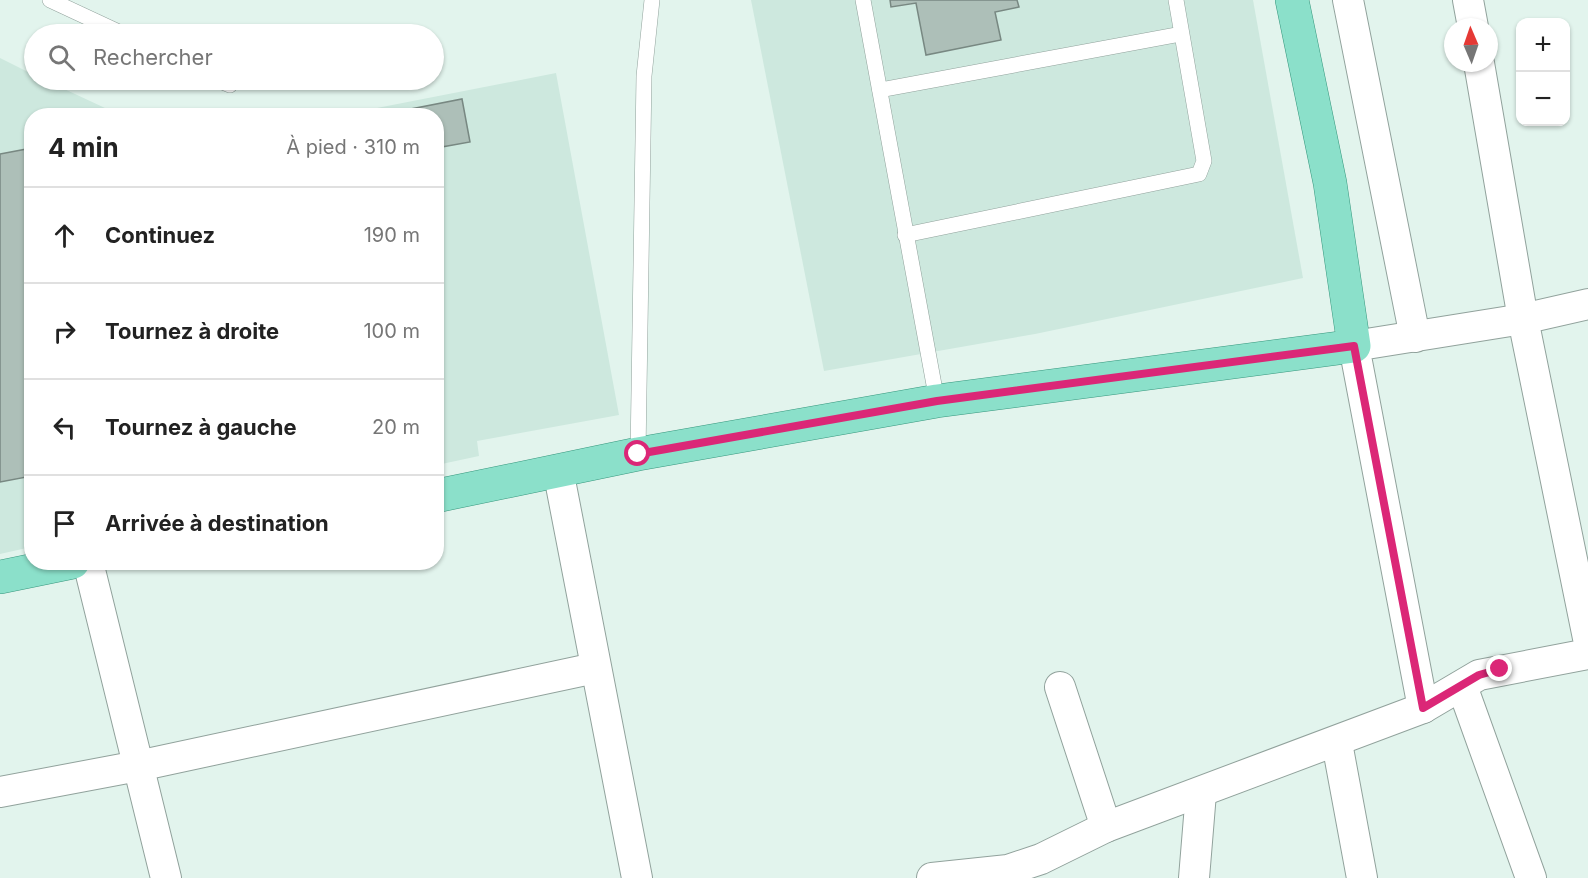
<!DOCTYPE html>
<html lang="fr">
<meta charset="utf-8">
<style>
:root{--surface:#fff;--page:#f2f2f2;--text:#222;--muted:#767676;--line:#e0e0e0}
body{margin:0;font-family:Inter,sans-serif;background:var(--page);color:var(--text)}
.controls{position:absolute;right:18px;top:18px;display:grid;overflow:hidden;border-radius:12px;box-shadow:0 2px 4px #0004}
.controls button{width:54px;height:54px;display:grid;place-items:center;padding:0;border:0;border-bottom:2px solid var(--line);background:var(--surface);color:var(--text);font:30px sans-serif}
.compass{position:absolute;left:1444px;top:18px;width:54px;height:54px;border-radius:50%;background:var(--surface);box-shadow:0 2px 4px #0004;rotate:358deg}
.stop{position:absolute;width:18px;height:18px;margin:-14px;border:4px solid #db2777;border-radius:50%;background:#fff}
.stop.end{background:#db2777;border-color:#fff;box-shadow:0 2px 6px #0008}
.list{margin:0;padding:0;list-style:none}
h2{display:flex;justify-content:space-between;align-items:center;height:78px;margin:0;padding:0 24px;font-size:26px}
h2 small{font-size:20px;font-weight:400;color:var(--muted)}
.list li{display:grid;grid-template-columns:39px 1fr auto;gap:18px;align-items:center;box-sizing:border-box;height:96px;padding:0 24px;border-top:2px solid var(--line)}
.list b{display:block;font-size:22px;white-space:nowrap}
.list em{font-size:20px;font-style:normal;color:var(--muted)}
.icon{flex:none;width:33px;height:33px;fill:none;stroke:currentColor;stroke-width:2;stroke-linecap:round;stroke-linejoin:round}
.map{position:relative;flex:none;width:1588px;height:878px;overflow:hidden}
.search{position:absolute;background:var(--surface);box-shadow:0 2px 4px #0004;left:24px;top:24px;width:420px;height:66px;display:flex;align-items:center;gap:15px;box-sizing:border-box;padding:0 21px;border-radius:33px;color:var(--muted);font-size:22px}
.panel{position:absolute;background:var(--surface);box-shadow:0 2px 4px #0004;left:24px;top:108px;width:420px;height:462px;border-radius:24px}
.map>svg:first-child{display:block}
</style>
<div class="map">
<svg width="1588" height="878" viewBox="0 0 1588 878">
<rect width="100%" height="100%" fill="#e2f4ed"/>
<g fill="#cde8de">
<path d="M751,0H1253L1303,278L1035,334L824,371Z"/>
<path d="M0,58L34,75V80H45L120,115L32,116L31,547L0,554Z"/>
<path d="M556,73L619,415L477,441L479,456L437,465L436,116H336Z"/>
</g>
<g fill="#adbfb8" stroke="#788882" stroke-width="1.5">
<path d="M890,0H1017L1019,7L995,12L1001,40L926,55L916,3L891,7Z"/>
<path d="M462,99L470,142L436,148V116H375Z"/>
<path d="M32,148V476L0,482V154Z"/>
</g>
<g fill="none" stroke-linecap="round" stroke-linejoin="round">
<g stroke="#91a29c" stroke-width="16">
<g id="service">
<path d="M50,0L123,34"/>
<path d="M863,0L937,401"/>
<path d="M218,80L230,85"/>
<path d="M880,90L1181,34"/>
<path d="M905,235L1199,174L1204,161L1176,0"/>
<path d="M638,454L644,76L652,0"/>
</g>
</g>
<g stroke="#91a29c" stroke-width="32">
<g id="minor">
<path d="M1348,0L1415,337"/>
<path d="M1468,0L1473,27"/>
<path d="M1479,63L1523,319L1588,638"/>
<path d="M558,470L637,878"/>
<path d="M88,562L166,878"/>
<path d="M1462,686L1531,878"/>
<path d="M1060,687L1106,827"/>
<path d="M1423,708L1354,346L1523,319L1588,304"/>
<path d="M1337,743L1362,878"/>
<path d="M0,792L138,766L595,668"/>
<path d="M932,878L1008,870L1041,859L1106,827L1423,708L1479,675L1588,654"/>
<path d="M1194,878L1201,793"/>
</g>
</g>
<g stroke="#38977e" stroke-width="34">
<g id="primary">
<path d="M436,496L638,454L937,401L1354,346L1330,183L1292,0"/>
<path d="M0,577L73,562"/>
</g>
</g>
<use href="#service" stroke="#fff" stroke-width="15"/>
<use href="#minor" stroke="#fff" stroke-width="30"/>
<use href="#primary" stroke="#8be0ca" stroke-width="33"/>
</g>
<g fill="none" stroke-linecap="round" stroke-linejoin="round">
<path stroke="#db2777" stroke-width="8" d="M638,454L937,401L1354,346L1423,708L1479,675L1500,669"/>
</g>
</svg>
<div class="controls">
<button>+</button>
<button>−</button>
</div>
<svg class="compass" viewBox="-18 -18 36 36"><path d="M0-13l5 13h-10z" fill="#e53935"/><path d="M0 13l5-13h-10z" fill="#767676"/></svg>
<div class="stop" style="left:638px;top:454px"></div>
<div class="stop end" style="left:1500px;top:669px"></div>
<div class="search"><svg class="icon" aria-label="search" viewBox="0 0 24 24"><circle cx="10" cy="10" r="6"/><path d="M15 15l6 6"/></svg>Rechercher</div>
<section class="panel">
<h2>4 min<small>À pied · 310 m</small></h2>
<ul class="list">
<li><svg class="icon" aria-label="ahead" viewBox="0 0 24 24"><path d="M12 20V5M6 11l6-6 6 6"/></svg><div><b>Continuez</b></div><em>190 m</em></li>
<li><svg class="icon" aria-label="right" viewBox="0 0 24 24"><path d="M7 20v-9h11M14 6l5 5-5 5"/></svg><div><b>Tournez à droite</b></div><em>100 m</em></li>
<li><svg class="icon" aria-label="left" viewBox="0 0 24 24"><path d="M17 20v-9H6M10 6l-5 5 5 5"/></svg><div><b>Tournez à gauche</b></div><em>20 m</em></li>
<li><svg class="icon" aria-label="arrive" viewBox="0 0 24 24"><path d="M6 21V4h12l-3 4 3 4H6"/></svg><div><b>Arrivée à destination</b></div></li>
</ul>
</section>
</div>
